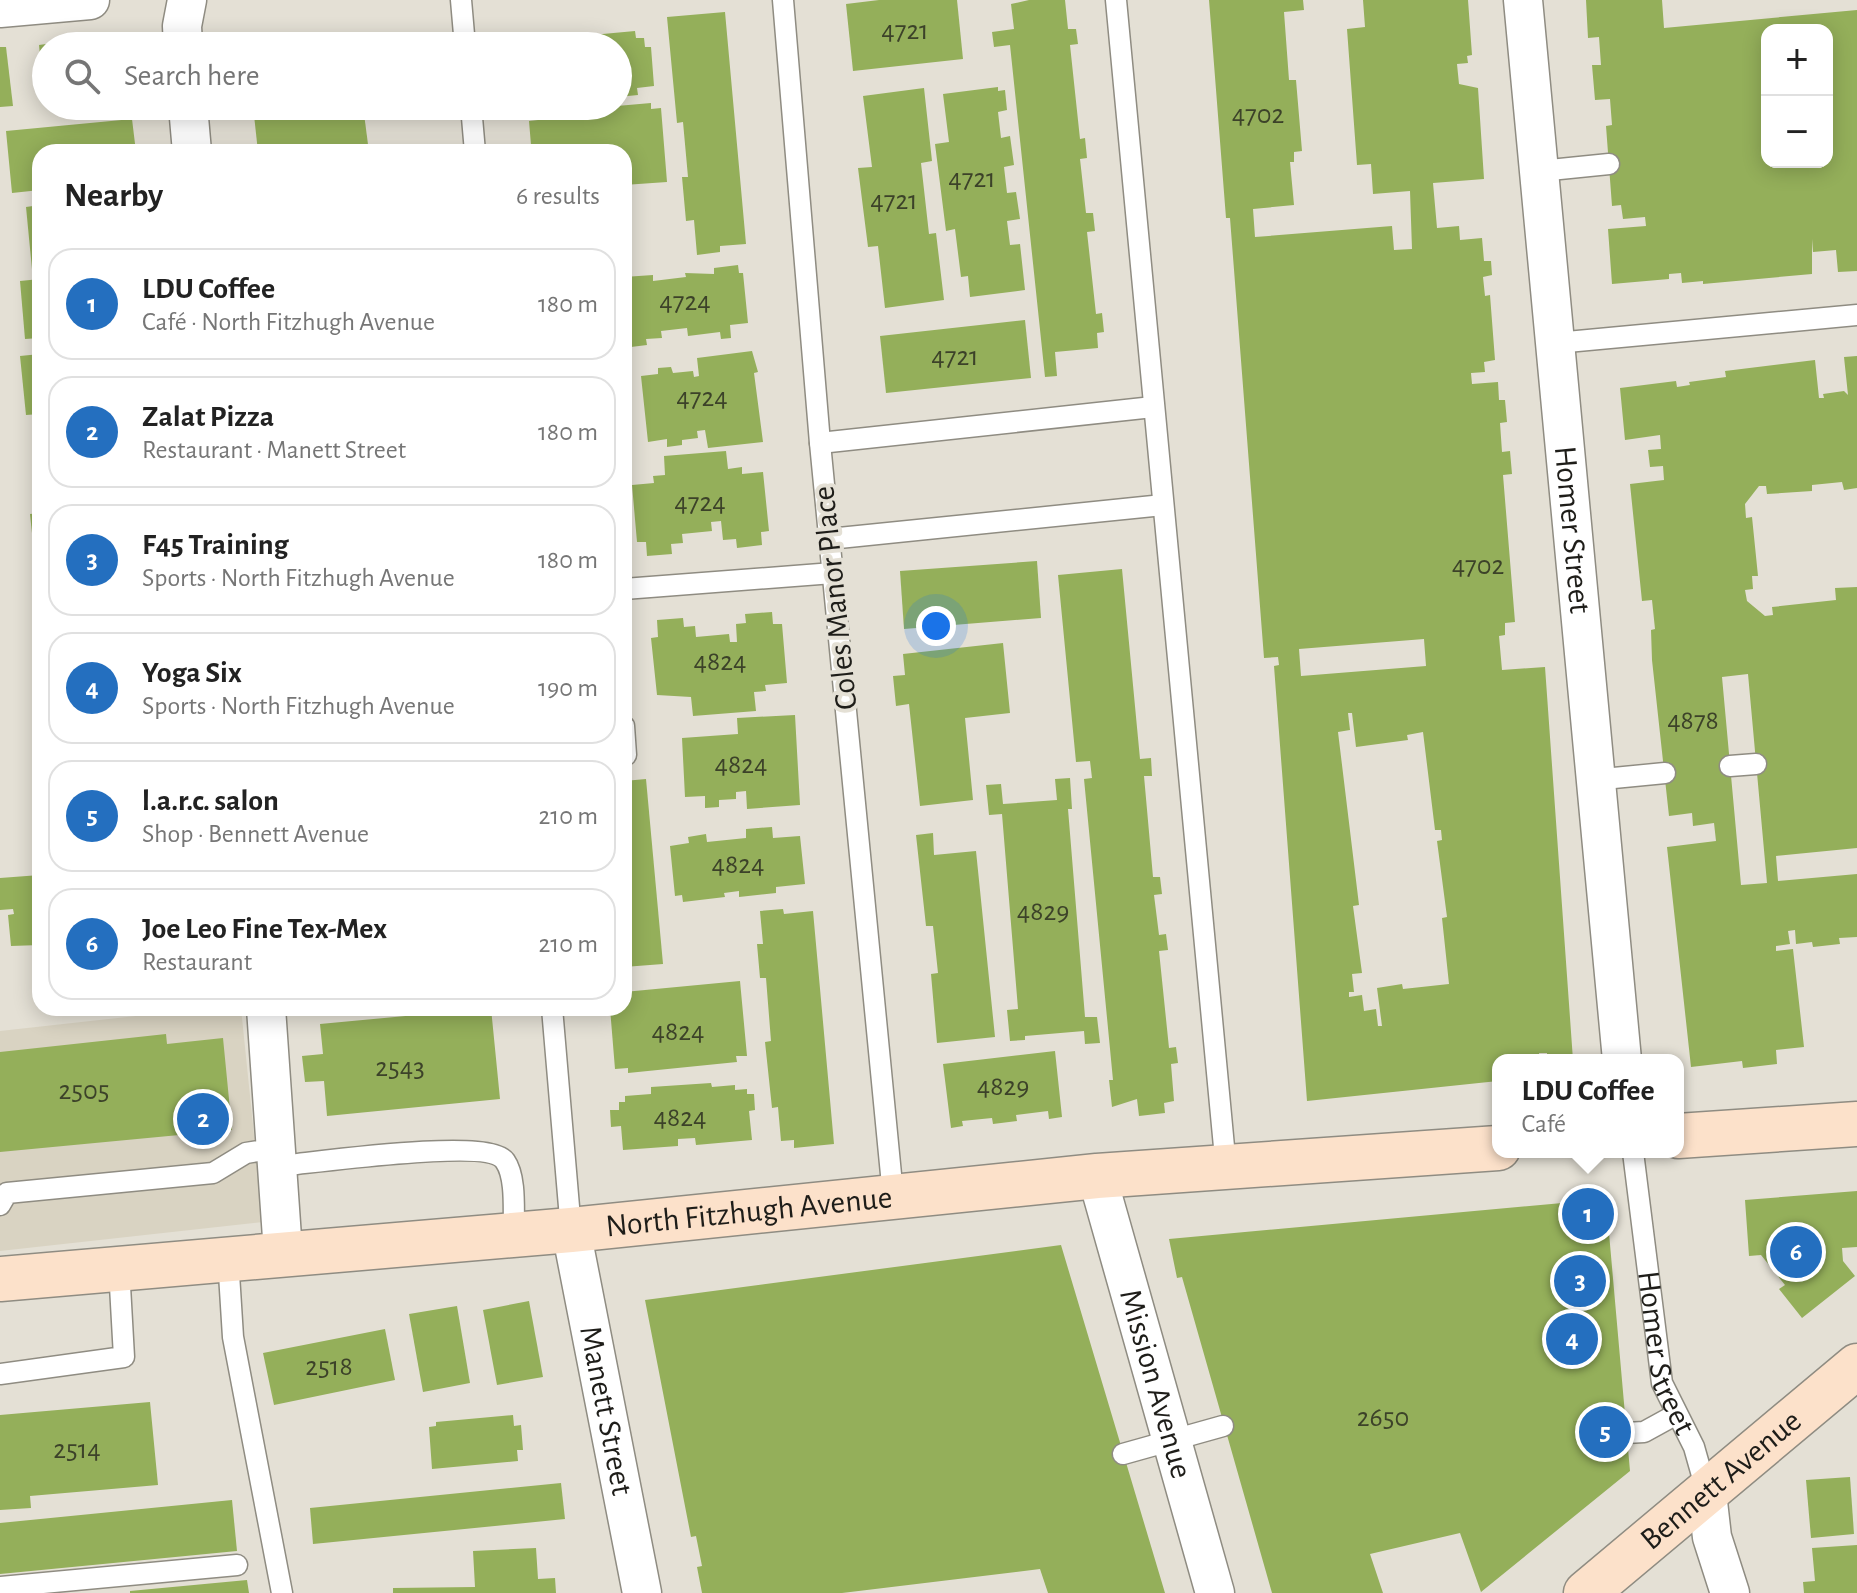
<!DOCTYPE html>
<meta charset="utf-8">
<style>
:root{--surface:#fff;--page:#f6f6f6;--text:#222;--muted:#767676;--line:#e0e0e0;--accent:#246fbf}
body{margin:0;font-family:"Alegreya Sans",sans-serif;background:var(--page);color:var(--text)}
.controls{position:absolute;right:24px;top:24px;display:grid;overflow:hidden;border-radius:16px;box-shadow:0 4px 20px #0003}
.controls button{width:72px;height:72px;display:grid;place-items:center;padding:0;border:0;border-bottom:2px solid var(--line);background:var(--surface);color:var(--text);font:40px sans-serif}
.you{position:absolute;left:936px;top:626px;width:28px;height:28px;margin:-20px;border:6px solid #fff;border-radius:50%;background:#1a73e8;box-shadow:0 0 0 12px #1a73e833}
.badge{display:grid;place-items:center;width:52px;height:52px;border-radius:50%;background:var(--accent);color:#fff;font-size:26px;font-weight:700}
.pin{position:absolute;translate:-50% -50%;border:4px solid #fff;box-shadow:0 2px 8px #0006}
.popup{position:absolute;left:1492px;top:1054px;width:192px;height:104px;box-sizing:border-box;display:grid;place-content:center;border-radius:16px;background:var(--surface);filter:drop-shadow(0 2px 6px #0005);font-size:26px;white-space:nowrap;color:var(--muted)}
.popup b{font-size:30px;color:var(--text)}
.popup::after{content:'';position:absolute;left:50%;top:100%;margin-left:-16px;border:16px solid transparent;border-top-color:var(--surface)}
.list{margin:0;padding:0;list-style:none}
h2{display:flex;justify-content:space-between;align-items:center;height:104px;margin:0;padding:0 32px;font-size:34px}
h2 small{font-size:26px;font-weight:400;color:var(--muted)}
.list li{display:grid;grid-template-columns:52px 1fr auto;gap:24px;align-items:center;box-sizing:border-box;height:112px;margin:0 16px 16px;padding:0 16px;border:2px solid var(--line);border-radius:24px}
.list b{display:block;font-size:30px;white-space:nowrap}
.list p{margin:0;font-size:26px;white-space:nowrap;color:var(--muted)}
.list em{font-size:26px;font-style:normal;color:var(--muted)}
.icon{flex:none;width:44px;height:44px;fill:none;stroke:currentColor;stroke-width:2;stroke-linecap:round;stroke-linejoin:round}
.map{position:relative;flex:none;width:1857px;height:1593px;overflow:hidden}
.search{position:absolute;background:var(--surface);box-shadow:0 4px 20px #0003;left:32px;top:32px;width:600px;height:88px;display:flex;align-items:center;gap:20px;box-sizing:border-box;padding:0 28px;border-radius:44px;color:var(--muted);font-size:30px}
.panel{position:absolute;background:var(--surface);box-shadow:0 4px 20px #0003;left:32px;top:144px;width:600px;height:872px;border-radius:24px}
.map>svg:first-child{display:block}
</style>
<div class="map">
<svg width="1857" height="1593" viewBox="0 0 1857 1593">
<rect width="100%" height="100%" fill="#e4e0d5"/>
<path fill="#d9d3c2" d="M208,1008H241L263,1222L0,1251V1031Z"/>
<g fill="#94af5a" fill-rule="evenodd">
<path d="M879,0H957L963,59L853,71L846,4Z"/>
<path d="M1029,0H1065L1068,29H1076L1078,44L1070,45L1080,139L1085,138L1087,158L1080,159L1086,213H1093L1095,231L1087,232L1096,314L1102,313L1104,332L1097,333L1098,348L1055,352L1057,376L1045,377L1010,45L994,47L992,32L1014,29L1011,4Z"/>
<path d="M1209,0H1303L1304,10L1284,12L1289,80H1296L1302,151L1294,152V162H1290L1294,205L1253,209L1255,237L1392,226L1394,250L1412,249L1410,191L1373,194L1371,164L1357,165L1347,29L1365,27L1363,0H1468L1472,55L1467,56L1468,63L1457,64L1459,84L1478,88L1484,179L1433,183L1437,228L1459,226L1460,240L1482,238L1484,261H1491L1492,275L1483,277L1485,296L1490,295L1495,360L1484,362L1485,372L1471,373L1472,384L1498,382L1499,400H1505L1507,422L1500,423L1502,452L1510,451L1512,474L1503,475L1515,622L1505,623V635L1499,636L1502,670L1545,667L1573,1060H1547V1053H1539L1540,1060H1498V1081L1307,1101L1274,666L1279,665L1278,657L1264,658L1230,218H1226ZM1424,639L1426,666L1301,676L1299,649ZM1348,713H1352L1356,747L1408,740L1407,735L1423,732L1435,830H1441L1442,840L1437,841L1447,917L1442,918L1449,984L1403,989L1402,984L1377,988L1382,1026H1378L1376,1009L1364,1011L1362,995L1349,997V992H1354L1352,974L1362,973L1353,906L1359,905L1338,732L1350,730Z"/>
<path d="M1586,0H1662L1664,28L1857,10V271L1838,272L1836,250L1813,252L1812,239V274L1703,284V281L1682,283L1681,273L1669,274V279L1612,284L1608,229L1646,226L1645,217L1623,219L1621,205L1612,206L1606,126L1612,125L1610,99L1595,100L1592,65H1601L1599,37L1588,38ZM1767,30H1827V162H1767Z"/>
<path d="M725,12L746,244L720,246V252L697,255L694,220L686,221L682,177H688L683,122L677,123L667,17Z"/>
<path d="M635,31L636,38H644L645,47H651L654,86L637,88L638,95L618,97V46H550L549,39Z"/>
<path d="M130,37L131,46H48V44Z"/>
<path d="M46,44V96H44L39,45Z"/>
<path d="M0,47H6L13,106L0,107Z"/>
<path d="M998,87V91L1005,90L1007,110L998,112L1001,138L1010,136L1014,165L1004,167L1007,193L1016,192L1020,219L1007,221L1010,245L1020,244L1025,290L970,297L968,276L961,277L955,229L946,231L935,144L949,142L943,94Z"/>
<path d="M924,88L932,161L921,163L929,234L936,233L944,300L885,308L878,246L868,247L858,168L872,167L863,96Z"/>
<path d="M651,103V109L661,108L667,182L624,185V152H519V146L531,145L529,121L538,120L537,113Z"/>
<path d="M321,106H363L369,152H258L254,115Z"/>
<path d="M132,119L136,152H40V190L12,193L6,131Z"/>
<path d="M40,205V268L32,269L26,207Z"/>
<path d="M738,265L739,273H743L748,323L730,325L731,338L721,339L720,332L688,336L687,328L661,331L662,338L646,339L647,345L631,347L630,334L624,335V277L653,275V281L686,277L685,273L714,274V268Z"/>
<path d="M40,279V338L25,339L20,281Z"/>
<path d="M1025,320L1031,378L886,393L880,336Z"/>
<path d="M752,351L758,372L754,373L763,442L708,448L705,430L697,431L698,438L682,440V445L667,447V439L648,442L641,376L658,374V368L671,367L673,373L693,371L694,377L699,376L697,358Z"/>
<path d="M40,354V414L26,415L20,356Z"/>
<path d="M1857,356V488L1844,490L1842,482L1812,485V491L1767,494L1766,486H1759L1745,504L1746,518L1752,517L1758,576H1752L1753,589L1745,590L1747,601L1765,616L1773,615L1772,607L1836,600L1835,588L1857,587V848L1776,856L1778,881L1857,874V937L1839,938L1840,944L1813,947L1812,942L1796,944L1795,930L1788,931L1790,944L1776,946V951L1793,949L1804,1047L1776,1050L1777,1064L1743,1068L1742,1061L1691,1067L1667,847L1716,841L1714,823L1693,826L1692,813L1669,816L1652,660L1651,630L1655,629L1652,600L1642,601L1630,484L1664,480L1663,466L1650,467L1648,450L1661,449L1660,435L1625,440L1620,388L1676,381L1677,387L1690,385L1689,382L1726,377L1725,371L1815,360L1819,398H1824L1823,394L1844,391L1848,395L1844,357ZM1748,674L1767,883L1741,885L1722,677Z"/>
<path d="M726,451L728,469L742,467V474L763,472L769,531L761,532L762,545L737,548L736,539L723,540L721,521L711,522L712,531L682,534L683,543L671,544L672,554L647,556L646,542H637L632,485L654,483L653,476L665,475L664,456Z"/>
<path d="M40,513V562H35L30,514Z"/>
<path d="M1037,561L1041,618L904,629L900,571Z"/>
<path d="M1122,569L1140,759L1151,758L1152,776H1144L1153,877H1160L1162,894L1154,895L1159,935L1166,934L1168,950L1159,951L1169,1048L1176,1047L1178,1063L1171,1064L1174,1101L1164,1103L1165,1113L1139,1116L1137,1099L1112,1107L1109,1080H1113L1084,779L1092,778L1090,761L1076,762L1058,575Z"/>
<path d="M772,612L773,624H782L787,683L765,685L766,691L754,692L756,711L693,716L691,697L657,695L651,638L658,637L657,620L683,618L684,627L695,626L696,637L729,634L730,642H737L736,624L746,623L745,614Z"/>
<path d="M1003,643L1010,713L965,718L973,800L920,806L909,704L896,706L893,676L905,675L903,654Z"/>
<path d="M795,715L800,805L747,809L746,791L736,792V799L719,800V807L705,808V796L685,797L682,738L738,734L737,718Z"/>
<path d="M1070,778L1072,809H1068L1085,1017H1097L1100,1043L1085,1044L1084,1031L1025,1036V1040L1010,1041L1007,1010L1018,1009L1002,814L989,815L986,785L1001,784L1003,804L1057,800L1055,779Z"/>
<path d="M646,779L663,964L624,967V781Z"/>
<path d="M772,827L773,838L800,836L805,884L776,887V893L739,897V891L724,893L725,897L683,902L682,895L675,896L670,846L689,843L688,837L706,834L707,842L746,838V829Z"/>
<path d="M933,833L934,855L976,851L995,1037L937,1043L931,974L938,973L933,926H926L916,835Z"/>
<path d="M40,875V945L11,946L8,915L14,914L13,909L0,910V878Z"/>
<path d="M783,909L784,914L813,911L834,1144L794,1148V1140L781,1141L778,1107L772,1108L765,1042L771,1041L766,978H760L757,944H763L760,911Z"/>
<path d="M740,981L747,1056H736L737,1062L628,1073V1068L615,1069L610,1008H624V992Z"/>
<path d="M491,1008L500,1099L327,1116L324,1081L305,1082L302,1056L323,1054L320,1024Z"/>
<path d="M166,1034L167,1044L223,1038L232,1130L0,1152V1052Z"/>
<path d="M1055,1051L1062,1117L1049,1119L1048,1111L1016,1115L1017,1121L993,1124L992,1118L962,1121L963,1126L951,1128L943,1064Z"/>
<path d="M711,1083L712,1087L735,1085V1090L747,1089V1094H754L755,1110L749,1111L752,1140L696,1145L695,1138L678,1139V1146L623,1150L621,1126L611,1127L610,1110H619V1102H625V1096L651,1094V1087Z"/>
<path d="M1857,1191V1247L1842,1248L1843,1261L1855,1276L1802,1318L1779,1289L1785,1285L1761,1255L1749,1256L1745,1200Z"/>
<path d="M1606,1199L1630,1471L1481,1592L1460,1533L1370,1554L1383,1593H1272L1182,1277L1177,1278L1169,1239Z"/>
<path d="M1061,1245L1165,1593H1048L1040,1569L842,1593H702L697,1567L702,1566L696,1536L691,1537L645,1300Z"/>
<path d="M529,1301L543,1377L497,1385L483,1310Z"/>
<path d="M457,1306L470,1383L423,1392L409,1314Z"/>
<path d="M385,1329L395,1380L274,1405L263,1353Z"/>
<path d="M150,1402L158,1485L30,1496L31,1508L0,1510V1415Z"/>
<path d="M513,1415L514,1426L521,1425L523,1450H517L518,1461L432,1469L429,1427L436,1426V1422Z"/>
<path d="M1850,1477L1854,1534L1811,1538L1806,1480Z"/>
<path d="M561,1483L565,1519L313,1544L310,1508Z"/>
<path d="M232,1500L237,1551L0,1574V1523Z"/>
<path d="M1857,1545V1593H1804L1803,1582L1815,1581L1812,1548Z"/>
<path d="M536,1548L538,1579L555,1578L556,1593H393V1588L475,1587L473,1551Z"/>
<path d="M247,1580L249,1593H130V1591Z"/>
</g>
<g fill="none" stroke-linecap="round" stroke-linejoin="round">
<g stroke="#8f8c82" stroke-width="23">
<g id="lane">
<path d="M461,0L465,46"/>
<path d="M783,0L820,443L893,1195"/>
<path d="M1116,0L1226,1168"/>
<path d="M471,106L475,152"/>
<path d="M1540,171L1609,164"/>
<path d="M1556,343L1857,315"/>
<path d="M820,443L1153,407"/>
<path d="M829,539L1163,505"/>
<path d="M624,589L833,573"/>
<path d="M624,726L626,755"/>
<path d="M1730,766L1756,764"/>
<path d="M1593,780L1665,773"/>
<path d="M552,1008L571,1230"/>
<path id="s1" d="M1633,1152L1662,1383L1694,1447L1707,1493"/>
<path d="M279,1166C313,1163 489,1137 505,1161C517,1178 513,1214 514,1235"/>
<path d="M0,1205L7,1193L213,1173L246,1153L278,1148"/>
<path d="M228,1258L233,1337L282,1593"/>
<path d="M0,1374L124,1357L119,1268"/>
<path d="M1626,1433L1644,1432L1675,1415"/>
<path d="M1123,1454L1223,1426"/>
<path d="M0,1587L237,1565"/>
</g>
</g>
<g stroke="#8f8c82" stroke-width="41">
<g id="street">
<path id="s2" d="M1523,0L1622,1060"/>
<path d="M0,8L90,0"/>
<path d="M183,46L182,26L187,0"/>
<path d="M188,106L192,152"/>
<path d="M266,1008L283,1252"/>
<path id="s3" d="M1097,1176L1215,1593"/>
<path id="s4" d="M571,1230L642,1593"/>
<path d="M1707,1493L1712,1537L1730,1593"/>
</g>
</g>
<g stroke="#8f8c82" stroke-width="47">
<g id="secondary">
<path d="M1678,1136L1857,1124"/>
<path id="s5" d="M0,1279L571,1230L1097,1176L1498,1148"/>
<path id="s6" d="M1586,1593L1857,1366"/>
</g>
</g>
<use href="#lane" stroke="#fff" stroke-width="20"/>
<use href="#street" stroke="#fff" stroke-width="38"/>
<use href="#secondary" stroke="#fce1ca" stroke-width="44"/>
</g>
<g text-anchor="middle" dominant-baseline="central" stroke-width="8" stroke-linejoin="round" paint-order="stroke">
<g font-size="28" fill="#3c4229">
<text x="905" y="31">4721</text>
<text x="1258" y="115">4702</text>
<text x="972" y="179">4721</text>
<text x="894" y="201">4721</text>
<text x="685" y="302">4724</text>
<text x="955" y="357">4721</text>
<text x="702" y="398">4724</text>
<text x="700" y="503">4724</text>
<text x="1478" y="566">4702</text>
<text x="720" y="662">4824</text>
<text x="1693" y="721">4878</text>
<text x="741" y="765">4824</text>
<text x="738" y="865">4824</text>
<text x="1043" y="912">4829</text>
<text x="678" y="1032">4824</text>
<text x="400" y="1068">2543</text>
<text x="1003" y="1087">4829</text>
<text x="84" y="1091">2505</text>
<text x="680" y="1118">4824</text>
<text x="329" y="1367">2518</text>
<text x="1383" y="1418">2650</text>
<text x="77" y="1450">2514</text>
</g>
<g font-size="32" fill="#1e1d19" stroke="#e4e0d5">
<text stroke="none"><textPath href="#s2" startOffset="532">Homer Street</textPath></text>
<text transform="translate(835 598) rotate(-96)">Coles Manor Place</text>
<text stroke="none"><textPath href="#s5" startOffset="752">North Fitzhugh Avenue</textPath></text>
<text stroke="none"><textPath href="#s1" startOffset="204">Homer Street</textPath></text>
<text stroke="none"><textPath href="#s3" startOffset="216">Mission Avenue</textPath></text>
<text stroke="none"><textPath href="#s4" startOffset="184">Manett Street</textPath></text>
<text stroke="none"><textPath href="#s6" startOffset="176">Bennett Avenue</textPath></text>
</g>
</g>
</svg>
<div class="controls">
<button>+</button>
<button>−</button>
</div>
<div class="you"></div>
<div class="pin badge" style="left:1588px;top:1214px">1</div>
<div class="popup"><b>LDU Coffee</b>Café</div>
<div class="pin badge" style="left:203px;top:1119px">2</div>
<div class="pin badge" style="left:1580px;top:1281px">3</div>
<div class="pin badge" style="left:1572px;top:1339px">4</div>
<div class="pin badge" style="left:1605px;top:1432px">5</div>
<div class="pin badge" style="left:1796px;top:1252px">6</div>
<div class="search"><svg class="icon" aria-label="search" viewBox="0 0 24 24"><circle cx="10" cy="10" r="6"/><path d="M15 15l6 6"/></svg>Search here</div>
<section class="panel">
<h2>Nearby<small>6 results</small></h2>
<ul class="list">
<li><span class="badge">1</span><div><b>LDU Coffee</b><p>Café · North Fitzhugh Avenue</p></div><em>180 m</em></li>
<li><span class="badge">2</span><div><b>Zalat Pizza</b><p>Restaurant · Manett Street</p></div><em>180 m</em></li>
<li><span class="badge">3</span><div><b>F45 Training</b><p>Sports · North Fitzhugh Avenue</p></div><em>180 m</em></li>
<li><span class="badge">4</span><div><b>Yoga Six</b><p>Sports · North Fitzhugh Avenue</p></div><em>190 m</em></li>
<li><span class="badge">5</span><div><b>l.a.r.c. salon</b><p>Shop · Bennett Avenue</p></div><em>210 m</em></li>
<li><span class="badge">6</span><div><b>Joe Leo Fine Tex-Mex</b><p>Restaurant</p></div><em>210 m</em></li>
</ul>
</section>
</div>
